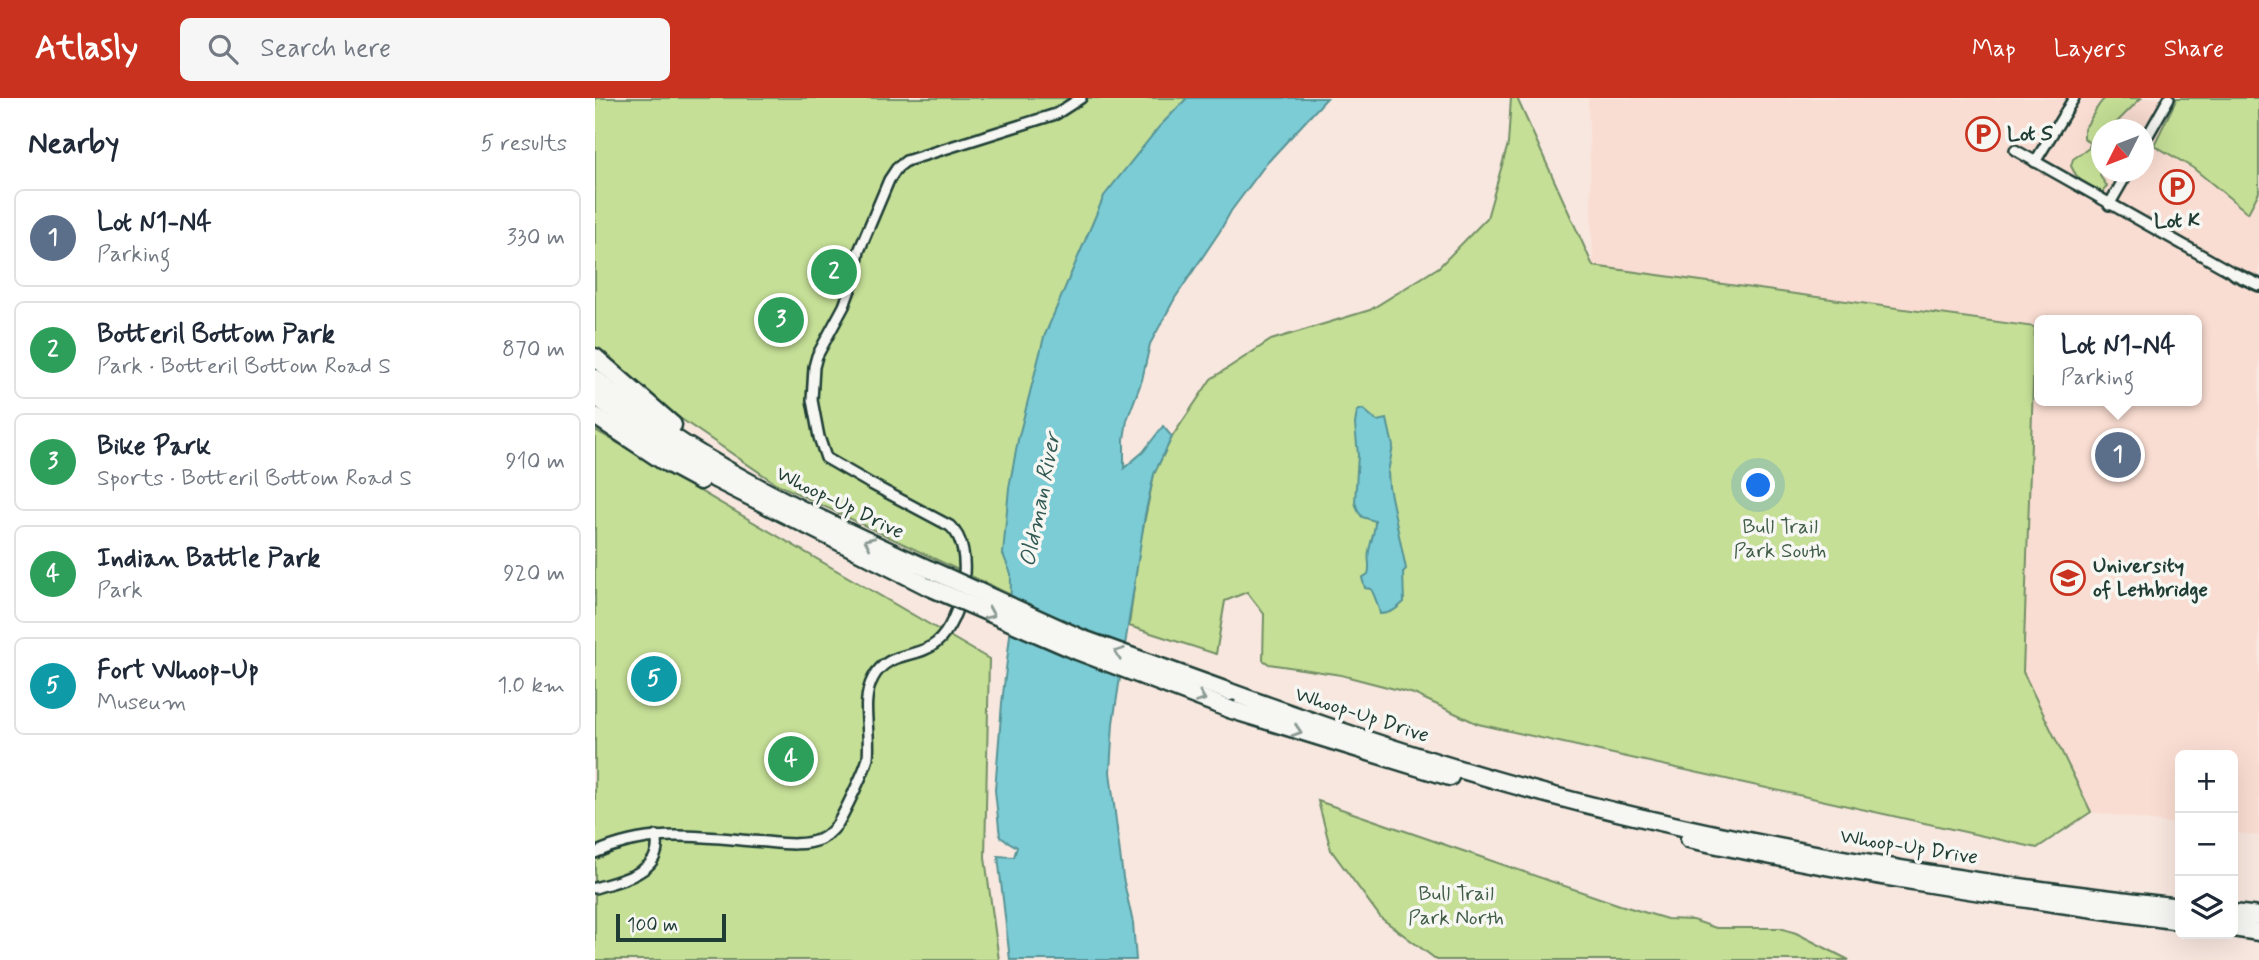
<!DOCTYPE html>
<meta charset="utf-8">
<style>
:root{--surface:#fff;--page:#f6f6f7;--text:#1f2937;--muted:#747a83;--line:#e0e1e3;--accent:#c8321e}
body{margin:0;font-family:Mynerve,sans-serif;background:var(--page);color:var(--text)}
.controls{position:absolute;right:21px;bottom:21px;display:grid;overflow:hidden;border-radius:10px;box-shadow:0 7px 28px #0002}
.controls button{width:63px;height:63px;display:grid;place-items:center;padding:0;border:0;border-bottom:2px solid var(--line);background:var(--surface);color:var(--text);font:35px sans-serif}
.compass{position:absolute;left:1496px;top:21px;width:63px;height:63px;border-radius:50%;background:var(--surface);box-shadow:0 7px 28px #0002;rotate:228deg}
.scale{position:absolute;left:21px;bottom:18px;width:110px;box-sizing:border-box;padding-left:7px;border:4px solid #1f3d34;border-top:0;font-size:19px;line-height:24px;white-space:nowrap;color:#1f3d34;-webkit-text-stroke:5px #f6f6f2;paint-order:stroke}
.you{position:absolute;left:1164px;top:388px;width:24px;height:24px;margin:-18px;border:5px solid #fff;border-radius:50%;background:#1a73e8;box-shadow:0 0 0 10px #1a73e833}
.badge{display:grid;place-items:center;width:46px;height:46px;border-radius:50%;background:var(--accent);color:#fff;font-size:23px;font-weight:700}
.pin{position:absolute;translate:-50% -50%;border:4px solid #fff;box-shadow:0 2px 7px #0006}
.popup{position:absolute;left:1439px;top:217px;width:168px;height:91px;box-sizing:border-box;display:grid;place-content:center;border-radius:10px;background:var(--surface);filter:drop-shadow(0 2px 5px #0005);font-size:23px;white-space:nowrap;color:var(--muted)}
.popup b{font-size:26px;color:var(--text)}
.popup::after{content:'';position:absolute;left:50%;top:100%;margin-left:-14px;border:14px solid transparent;border-top-color:var(--surface)}
.list{margin:0;padding:0;list-style:none}
h2{display:flex;justify-content:space-between;align-items:center;height:91px;margin:0;padding:0 28px;font-size:30px}
h2 small{font-size:23px;font-weight:400;color:var(--muted)}
.list li{display:grid;grid-template-columns:46px 1fr auto;gap:21px;align-items:center;box-sizing:border-box;height:98px;margin:0 14px 14px;padding:0 14px;border:2px solid var(--line);border-radius:10px}
.list b{display:block;font-size:26px;white-space:nowrap}
.list p{margin:0;font-size:23px;white-space:nowrap;color:var(--muted)}
.list em{font-size:23px;font-style:normal;color:var(--muted)}
.icon{flex:none;width:38px;height:38px;fill:none;stroke:currentColor;stroke-width:2;stroke-linecap:round;stroke-linejoin:round}
.map{position:relative;flex:none;width:1664px;height:862px;overflow:hidden}
header{display:flex;align-items:center;gap:42px;box-sizing:border-box;height:98px;padding:0 35px;background:var(--accent);color:#fff}
header strong{font-size:33px}
nav{display:flex;gap:38px;margin-inline-start:auto;font-size:24px}
.search{width:490px;height:63px;background:var(--page);display:flex;align-items:center;gap:18px;box-sizing:border-box;padding:0 24px;border-radius:10px;color:var(--muted);font-size:26px}
main{display:flex}
aside{flex:1;background:var(--surface)}
.map>svg:first-child{display:block}
</style>
<header>
<strong>Atlasly</strong>
<div class="search"><svg class="icon" aria-label="search" viewBox="0 0 24 24"><circle cx="10" cy="10" r="6"/><path d="M15 15l6 6"/></svg>Search here</div>
<nav><a>Map</a><a>Layers</a><a>Share</a></nav>
</header>
<main>
<aside>
<h2>Nearby<small>5 results</small></h2>
<ul class="list">
<li><span class="badge" style="background:#5c6f8a">1</span><div><b>Lot N1-N4</b><p>Parking</p></div><em>330 m</em></li>
<li><span class="badge" style="background:#2e9e5b">2</span><div><b>Botteril Bottom Park</b><p>Park · Botteril Bottom Road S</p></div><em>870 m</em></li>
<li><span class="badge" style="background:#2e9e5b">3</span><div><b>Bike Park</b><p>Sports · Botteril Bottom Road S</p></div><em>910 m</em></li>
<li><span class="badge" style="background:#2e9e5b">4</span><div><b>Indian Battle Park</b><p>Park</p></div><em>920 m</em></li>
<li><span class="badge" style="background:#0f9aa8">5</span><div><b>Fort Whoop-Up</b><p>Museum</p></div><em>1.0 km</em></li>
</ul>
</aside>
<div class="map">
<svg width="1664" height="862" viewBox="0 0 1664 862">
<rect width="100%" height="100%" fill="#f8e7df"/>
<filter id="ink" filterUnits="userSpaceOnUse"><feTurbulence type="fractalNoise" baseFrequency=".0143" numOctaves="2"/><feDisplacementMap in="SourceGraphic" scale="14" xChannelSelector="R" yChannelSelector="G"/><feConvolveMatrix kernelMatrix="1 2 1 2 8 2 1 2 1" color-interpolation-filters="sRGB"/></filter>
<g filter="url(#ink)">
<path fill="#faddd2" fill-rule="evenodd" d="M993,0H1664V738L1638,734V657H1585V727L1496,714L998,168ZM1506,32H1548V74H1506ZM1444,222H1602V303H1444Z"/>
<g fill="#c5df96" stroke="#728e65" stroke-width="2">
<path d="M0,0H596L421,352L416,497L180,385L63,305L0,253Z"/>
<path d="M916,0H922L998,168L1440,229L1428,574L1496,714L1442,750L883,626L819,596L746,577L674,566L668,562L669,516L652,494L630,503L621,556L534,528L544,450L559,376L577,339L616,281L676,242L775,212L844,169L892,120L913,46Z"/>
<path d="M1510,0H1546L1520,26L1518,31L1506,32V73L1505,78L1512,88L1506,96C1492,89 1483,83 1476,68L1478,61L1494,50V45L1489,40V31C1497,21 1500,9 1510,0Z"/>
<path d="M1582,0H1664V94L1653,115L1598,70L1559,47Z"/>
<path d="M0,332L394,561L390,760L404,862H0Z"/>
<path d="M723,703L1025,807L1072,821L1098,822L1121,830H1185L1201,835L1254,862H842L786,820L736,752Z"/>
</g>
<g fill="#7cccd6" stroke="#579395" stroke-width="2">
<path d="M592,0H732L671,66L636,113L625,133L580,200L555,246L547,282L532,322L529,341V370L548,354L568,328L577,339L559,376L550,417L518,625L515,674L528,780L538,825L541,862H415L403,758L419,759L422,749L405,739L400,692L407,605L415,537L416,476L408,456L414,390L423,342L449,239L509,98L564,29Z"/>
<path d="M768,311L782,323L792,321L798,348L793,374L794,389L811,471L808,474L809,504C801,511 796,516 785,516C784,510 779,496 776,491L770,490L767,480L773,476C776,468 772,461 774,453C776,442 780,434 780,423L767,419L763,413L760,404L763,357L760,326L762,313Z"/>
</g>
<g fill="none" stroke-linecap="round" stroke-linejoin="round">
<g stroke="#1f3d34" stroke-width="14">
<g id="minor">
<path d="M1548,46L1574,0"/>
<path d="M1420,52L1640,176"/>
<path d="M1440,64L1479,0"/>
<path d="M1514,107L1533,74"/>
<path d="M0,755C53,731 101,738 157,743C179,744 205,750 226,741C232,738 238,732 242,727C248,717 272,669 273,659C276,634 265,604 278,580C293,552 322,561 341,545C367,524 382,451 355,428L276,386L231,360L224,339L217,302L219,269L222,258L249,208L259,181L264,153L294,82L302,70L311,63L461,16L486,0"/>
<path d="M0,790C19,784 55,777 61,755C63,750 62,743 62,738"/>
</g>
</g>
<g stroke="#1f3d34" stroke-width="16">
<path id="tertiary" d="M1640,176L1664,187"/>
</g>
<g stroke="#1f3d34" stroke-width="21">
<g id="motorway">
<path d="M0,259L78,327"/>
<path d="M0,280C94,363 222,420 336,472"/>
<path d="M0,298L56,339L120,381L332,488"/>
<path d="M0,318L68,363L105,383"/>
<path d="M635,594C723,626 811,656 901,682C1121,745 1358,784 1585,809"/>
<path d="M637,612L855,679"/>
<path d="M1094,741C1256,776 1420,800 1585,823"/>
<path d="M1638,815L1664,818"/>
<path d="M1638,830L1664,834"/>
</g>
</g>
<use href="#minor" stroke="#f6f6f2" stroke-width="9"/>
<use href="#tertiary" stroke="#f6f6f2" stroke-width="10"/>
<use href="#motorway" stroke="#f6f6f2" stroke-width="16"/>
<g stroke="#1f3d34" stroke-width="21" stroke-linecap="butt">
<g id="motorway-bridge">
<path d="M336,472L488,541L635,594"/>
<path d="M332,488L482,553L637,612"/>
</g>
</g>
<use href="#motorway-bridge" stroke="#f6f6f2" stroke-width="16"/>
</g>
<defs><path id="oneway-chevron" d="M-2-3.5L2.5 0L-2 3.5" fill="none" stroke-width="1.6" stroke-linecap="round" stroke-linejoin="round" transform="scale(1.75)"/></defs>
<g stroke="#8a9a93">
<use href="#oneway-chevron" transform="translate(274 444) rotate(-156)"/>
<use href="#oneway-chevron" transform="translate(395 516) rotate(24)"/>
<use href="#oneway-chevron" transform="translate(524 555) rotate(-160)"/>
<use href="#oneway-chevron" transform="translate(606 600) rotate(21)"/>
<use href="#oneway-chevron" transform="translate(702 633) rotate(18)"/>
</g>
</g>
<defs>
<g id="parking-ring" transform="scale(1.75)"><circle r="9.5" fill="#f6f6f2" stroke="#c8321e" stroke-width="1.5"/><path d="M-3.5-5.5H1a3.5 3.5 0 0 1 0 7H-1V5.5H-3.5ZM-1-3.4V-.6H.8a1.4 1.4 0 0 0 0-2.8Z" fill="#c8321e"/></g>
<g id="university-ring" transform="scale(1.75)"><circle r="9.5" fill="#f6f6f2" stroke="#c8321e" stroke-width="1.5"/><path d="M0-5L7-2L0 1L-7-2ZM-4 1L0 2.5L4 1V4Q0 6-4 4Z" fill="#c8321e"/></g>
</defs>
<g fill-rule="evenodd">
<use href="#parking-ring" x="1388" y="36"/>
<use href="#parking-ring" x="1582" y="89"/>
<use href="#university-ring" x="1473" y="480"/>
</g>
<g text-anchor="middle" dominant-baseline="central" stroke-width="7" stroke-linejoin="round" paint-order="stroke">
<g font-size="21" font-weight="bold" fill="#1f3d34" stroke="#f6f6f2" text-anchor="start">
<text x="1412" y="36">Lot S</text>
<text x="1582" y="123" text-anchor="middle">Lot K</text>
<text x="1498" y="468">University<tspan x="1498" dy="24">of Lethbridge</tspan></text>
</g>
<g font-size="21" fill="#1f3d34" stroke="#f6f6f2">
<text transform="translate(245 405) rotate(26)">Whoop-Up Drive</text>
<text transform="translate(767 617) rotate(18)">Whoop-Up Drive</text>
<text transform="translate(1314 749) rotate(9)">Whoop-Up Drive</text>
</g>
<g font-size="21" fill="#405d48" stroke="#f6f6f2">
<text x="1185" y="429">Bull Trail<tspan x="1185" dy="24">Park South</tspan></text>
<text x="861" y="796">Bull Trail<tspan x="861" dy="24">Park North</tspan></text>
</g>
<g font-size="23" font-style="italic" fill="#325a54" stroke="#f6f6f2">
<text transform="translate(446 402) rotate(-79)">Oldman River</text>
</g>
</g>
</svg>
<div class="controls">
<button>+</button>
<button>−</button>
<button><svg class="icon" aria-label="layers" viewBox="0 0 24 24"><path d="M12 4l9 5-9 5-9-5zM3 14l9 5 9-5"/></svg></button>
</div>
<svg class="compass" viewBox="-18 -18 36 36"><path d="M0-13l5 13h-10z" fill="#e53935"/><path d="M0 13l5-13h-10z" fill="#747a83"/></svg>
<div class="scale">100 m</div>
<div class="you"></div>
<div class="pin badge" style="left:1523px;top:357px;background:#5c6f8a">1</div>
<div class="popup"><b>Lot N1-N4</b>Parking</div>
<div class="pin badge" style="left:239px;top:174px;background:#2e9e5b">2</div>
<div class="pin badge" style="left:186px;top:222px;background:#2e9e5b">3</div>
<div class="pin badge" style="left:196px;top:661px;background:#2e9e5b">4</div>
<div class="pin badge" style="left:59px;top:581px;background:#0f9aa8">5</div>
</div>
</main>
